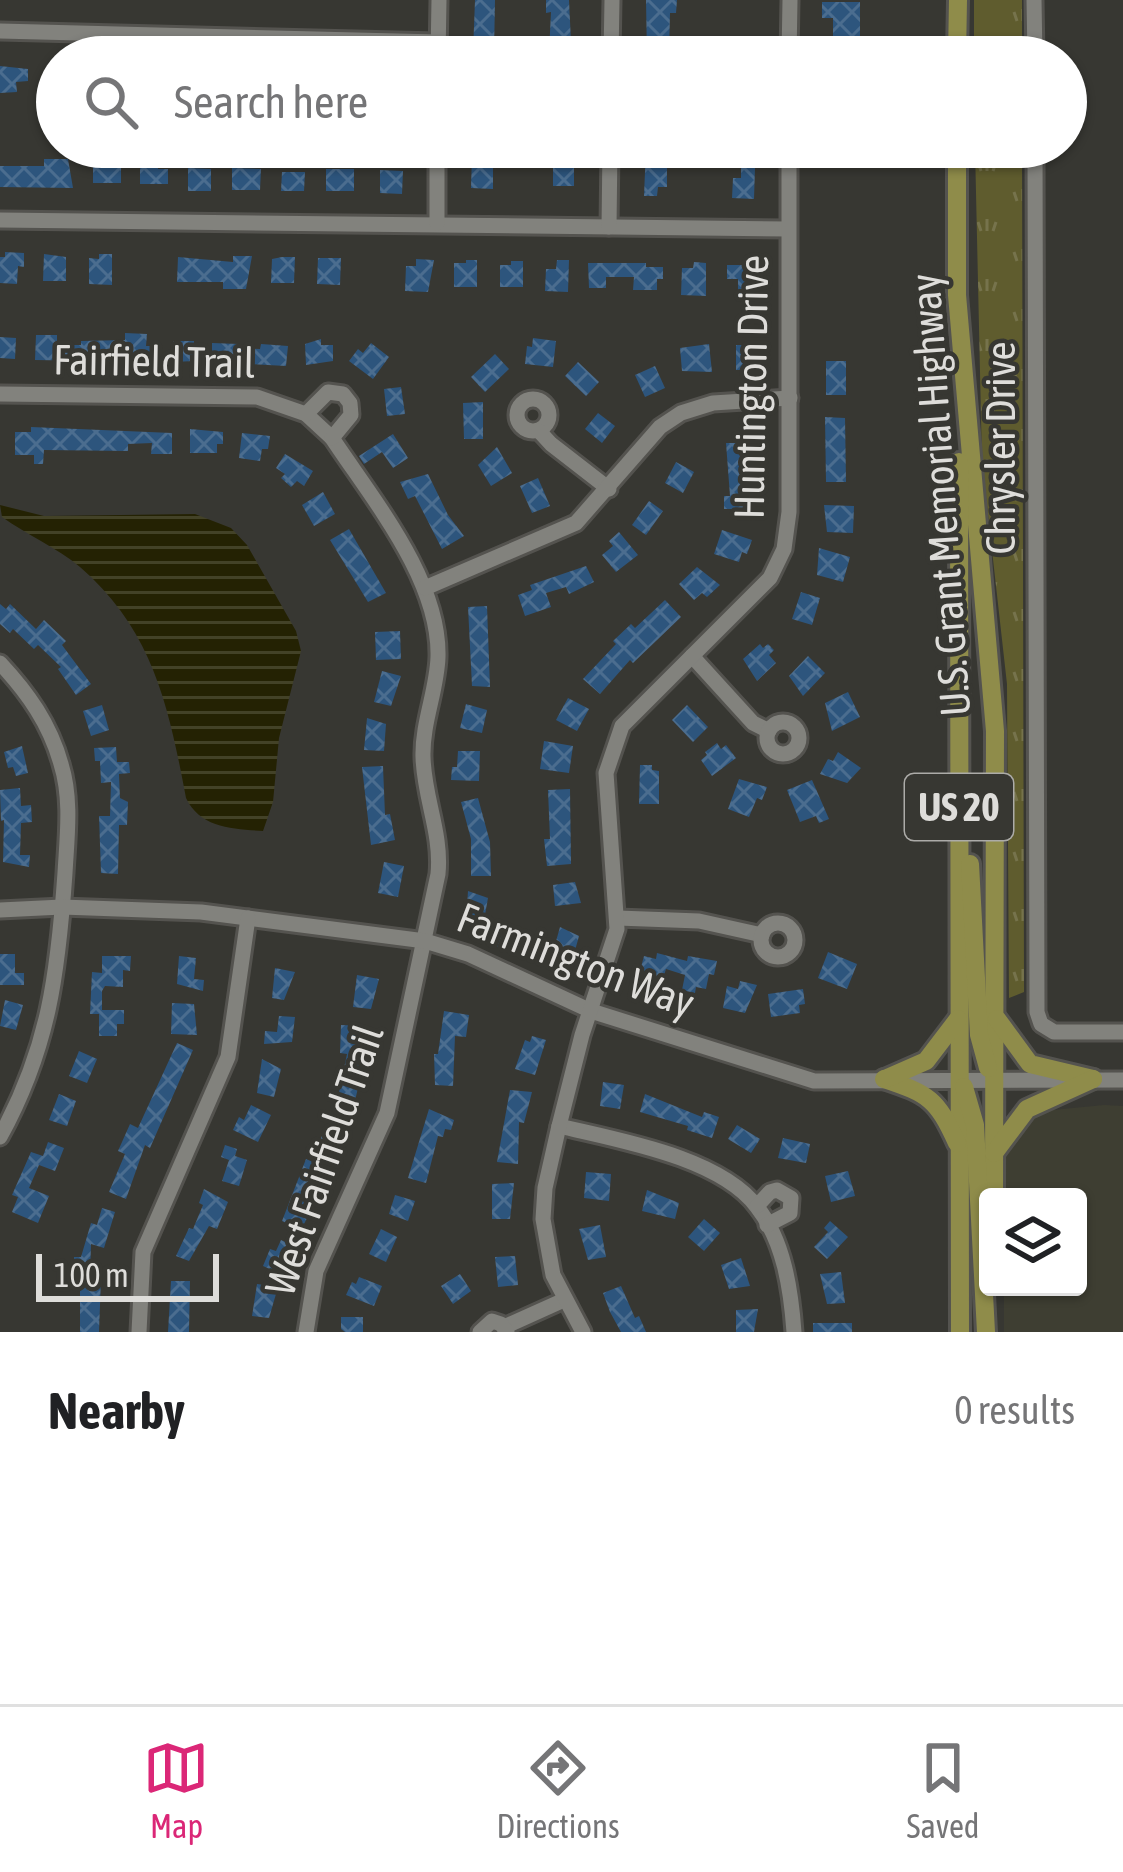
<!DOCTYPE html>
<style>
:root{--surface:#fff;--page:#f2f2f2;--text:#202124;--muted:#757577;--line:#e0e0e0;--accent:#db2777}
body{margin:0;font-family:"Asap Condensed",sans-serif;background:var(--page);color:var(--text)}
.controls{position:absolute;right:36px;bottom:36px;display:grid;overflow:hidden;border-radius:12px;box-shadow:0 3px 9px #0004}
.controls button{width:108px;height:108px;display:grid;place-items:center;padding:0;border:0;border-bottom:3px solid var(--line);background:var(--surface);color:var(--text);font:60px sans-serif}
.scale{position:absolute;left:36px;bottom:30px;width:183px;box-sizing:border-box;padding-left:12px;border:6px solid #deddda;border-top:0;font-size:33px;line-height:42px;white-space:nowrap;color:#deddda;-webkit-text-stroke:9px #373732;paint-order:stroke}
.list{margin:0;padding:0;list-style:none}
h2{display:flex;justify-content:space-between;align-items:center;height:156px;margin:0;padding:0 48px;font-size:51px}
h2 small{font-size:39px;font-weight:400;color:var(--muted)}
.icon{flex:none;width:66px;height:66px;fill:none;stroke:currentColor;stroke-width:2;stroke-linecap:round;stroke-linejoin:round}
.map{position:relative;flex:none;width:1123px;height:1332px;overflow:hidden}
.search{position:absolute;background:var(--surface);box-shadow:0 3px 9px #0004;left:36px;right:36px;top:36px;height:132px;display:flex;align-items:center;gap:30px;box-sizing:border-box;padding:0 42px;border-radius:66px;color:var(--muted);font-size:45px}
.sheet{height:372px;background:var(--surface)}
nav{display:flex;justify-content:space-around;align-items:center;box-sizing:border-box;height:168px;border-top:3px solid var(--line);background:var(--surface);font-size:33px;color:var(--muted)}
nav a{display:grid;justify-items:center;gap:6px}
nav .on{color:var(--accent)}
.map>svg:first-child{display:block}
</style>
<div class="map">
<svg width="1123" height="1332" viewBox="0 0 1123 1332">
<defs>
<pattern id="grass-tufts" width="24" height="20" patternUnits="userSpaceOnUse" patternTransform="scale(3)"><rect width="24" height="20" fill="#5f5c2e"/><path d="M3 7l-1-3M5 7V3M7 7l1-3M15 17l-1-3M17 17v-4M19 17l1-3" fill="none" stroke="#76734c"/></pattern>
<pattern id="water-rules" width="6" height="5" patternUnits="userSpaceOnUse" patternTransform="scale(3)"><rect width="6" height="5" fill="#242203"/><path d="M0 2.5h6" fill="none" stroke="#434227"/></pattern>
<pattern id="building-cross-hatch" width="8" height="8" patternUnits="userSpaceOnUse" patternTransform="scale(3)"><rect width="8" height="8" fill="#2d557d"/><path d="M0 0l8 8M0 8l8-8" fill="none" stroke="#4b6d8f"/></pattern>
</defs>
<rect width="100%" height="100%" fill="#373732"/>
<path fill="#3e3e32" d="M1104,1105L1123,1106V1332H1004V1287H1078V1197H1003L1002,1142L1032,1112Z"/>
<g fill="url(#grass-tufts)">
<rect x="974" y="0" width="48" height="57"/>
<path d="M975,147H1022L1024,992L1009,998L1007,684L982,461Z"/>
</g>
<path fill="url(#water-rules)" d="M0,505L44,516L195,514L231,528L247,545L296,631L301,651L279,738L273,802L263,831C233,829 200,828 186,798C169,709 154,631 80,567C56,547 27,535 2,517Z"/>
<g fill="url(#building-cross-hatch)">
<path d="M475,0H495L494,53H473Z"/>
<path d="M546,0H569L571,42L565,41V53H549L551,12L546,13Z"/>
<path d="M646,0H677L676,13H670L669,57H647Z"/>
<path d="M822,2H860V36H833V18H822Z"/>
<path d="M0,66L28,69V81L16,82L17,92L0,93Z"/>
<path d="M646,147H658V165L667,166V187H658L657,196H644Z"/>
<rect x="553" y="151" width="21" height="35"/>
<path d="M140,152L158,153V169H168V184H140Z"/>
<path d="M472,155L493,156V189L471,188Z"/>
<rect x="93" y="156" width="28" height="27"/>
<path d="M44,159H68L73,188L0,187V166H44Z"/>
<path d="M188,168L211,169V191H188Z"/>
<path d="M232,168L261,169L260,190H232Z"/>
<path d="M741,168H755L754,199L732,198L733,178H741Z"/>
<rect x="326" y="169" width="28" height="22"/>
<path d="M380,170L403,171L402,194L380,193Z"/>
<path d="M282,172H305L304,191H281Z"/>
<path d="M5,252L24,253V267L18,266L17,284L0,283V257H5Z"/>
<path d="M44,254L66,257V281H43Z"/>
<path d="M99,254H112V285L89,284V258L99,259Z"/>
<path d="M233,256H252L246,289H223V282H177L178,257L233,262Z"/>
<path d="M282,257H295L294,283H271L272,259Z"/>
<path d="M318,258H341L340,285L317,284Z"/>
<path d="M416,259L434,260L428,292L405,291L406,266H416Z"/>
<path d="M466,260H477V287H454V263H466Z"/>
<path d="M557,260H569L568,292L545,291L546,269H556Z"/>
<path d="M511,261H523V287H500V265H511Z"/>
<path d="M694,262L706,263V296L681,295L682,268H693Z"/>
<path d="M588,263H646V267H663V279H657V290H633L634,277H606V288H589Z"/>
<path d="M727,265H757L756,298L738,297V279H727Z"/>
<path d="M125,333L147,334L146,346H153L152,362L35,360L36,335H57V345H81V341L125,340Z"/>
<path d="M0,337L16,338L15,359L0,358Z"/>
<path d="M533,338L556,341L553,367L525,364L527,346L532,347Z"/>
<path d="M321,339V345H333V361L306,365L305,344Z"/>
<path d="M173,341H194V361L174,362Z"/>
<path d="M212,343L239,344V348L260,349L261,344L288,346L286,366L212,362Z"/>
<path d="M371,343L389,357L373,379L349,361L358,349L363,353Z"/>
<path d="M709,344L712,372L682,371L680,348Z"/>
<rect x="736" y="345" width="21" height="25"/>
<path d="M495,354L509,369L485,392L471,377Z"/>
<rect x="826" y="361" width="20" height="34"/>
<path d="M578,362L599,382L586,396L565,376Z"/>
<path d="M655,366L665,388L645,397L635,375Z"/>
<path d="M401,387L405,414L387,416L384,389Z"/>
<path d="M483,402V439H464L463,403Z"/>
<path d="M598,413L615,426L602,443L585,429Z"/>
<path d="M825,417L845,418L846,482H826Z"/>
<path d="M31,427L172,433V454H151L152,443L128,444V451L44,450L43,464H34V455H15V432H31Z"/>
<path d="M190,429L223,432V444H217V453H190Z"/>
<path d="M242,433L270,436L268,449H262L260,461L239,458Z"/>
<path d="M393,434L408,458L393,468L382,452L364,464L359,456Z"/>
<path d="M756,436L757,457L752,458L756,498L752,497V509H724V496H730L726,443H743V437Z"/>
<path d="M497,447L512,473L491,486L478,465Z"/>
<path d="M285,454L313,471L304,486L297,481L291,487L281,478L285,474L276,468Z"/>
<path d="M676,462L694,472L683,493L665,483Z"/>
<path d="M428,474L448,515L464,536L442,549L415,496L408,499L400,482Z"/>
<path d="M538,478L550,506L532,513L520,486Z"/>
<path d="M323,492L335,514L314,526L302,505Z"/>
<path d="M649,501L663,511L646,535L632,525Z"/>
<path d="M824,505L854,506L853,533L827,532Z"/>
<path d="M349,529L386,593L368,602L330,540Z"/>
<path d="M722,530L752,540L747,554L742,552L739,562L714,554Z"/>
<path d="M619,532L638,555L616,572L602,555L613,546L609,541Z"/>
<path d="M819,548L850,557L843,582L817,575Z"/>
<path d="M586,566L594,582L569,594L566,587L546,593L551,607L525,616L518,595L532,590L530,585Z"/>
<path d="M697,567L720,585L707,597L702,593L694,600L679,584Z"/>
<path d="M801,592L820,598L812,625L792,619Z"/>
<path d="M665,600L681,617L633,663L630,660L600,694L583,679L616,644L613,641L631,624L635,628Z"/>
<path d="M0,604L6,609L10,604L36,629L44,620L66,641L62,645L91,684L76,695L58,669L61,667L38,645L34,649L13,629L10,633L0,624Z"/>
<path d="M487,606L490,687L472,686L468,607Z"/>
<path d="M400,631L401,659L376,660L375,632Z"/>
<path d="M760,644L763,648L768,644L774,650L769,655L776,663L757,681L743,659Z"/>
<path d="M808,656L825,673L803,696L789,676Z"/>
<path d="M382,671L401,676L391,706L374,702Z"/>
<path d="M848,692L860,717L832,731L825,703Z"/>
<path d="M568,698L589,709L577,731L556,720Z"/>
<path d="M466,704L487,710L482,733L460,728Z"/>
<path d="M102,705L109,730L91,736L83,711Z"/>
<path d="M687,705L708,727L693,742L672,720Z"/>
<path d="M367,718L386,724L384,751L364,750Z"/>
<path d="M544,741L573,746L569,773L540,769Z"/>
<path d="M717,743L721,749L726,745L736,758L712,776L701,760L707,755L705,752Z"/>
<path d="M22,746L28,773L16,776L13,767L8,768L4,752Z"/>
<path d="M116,747L117,762H129L130,773L119,774L120,798L128,802L127,825H119L118,874L101,873L99,816H110L111,782L101,783L100,761H95L94,748Z"/>
<path d="M458,751H480L479,781L451,780L452,767H457Z"/>
<path d="M838,752L861,768L847,783L820,774L828,759L833,761Z"/>
<path d="M640,765H652V770L659,771V804H639Z"/>
<path d="M383,766L385,815L390,814L395,840L371,845L362,767Z"/>
<path d="M739,779L767,787L762,800L757,798L749,817L728,809Z"/>
<path d="M812,780L829,819L819,823L816,816L800,822L787,790Z"/>
<path d="M20,788L21,806L31,805L32,822L21,823L20,855H30L29,867L3,862L4,820L1,821L0,790Z"/>
<path d="M570,789L571,864L547,866L544,839H550L548,790Z"/>
<path d="M478,798L490,842L491,876H471V839L461,802Z"/>
<path d="M384,862L404,866L398,897L378,893Z"/>
<path d="M575,882L581,903L555,906L553,885Z"/>
<path d="M468,891L488,898L483,926L466,922Z"/>
<path d="M560,927L579,936L571,965L551,959Z"/>
<path d="M487,931L508,938L505,949L483,942Z"/>
<path d="M828,952L857,964L847,989L818,978Z"/>
<path d="M657,953L687,961L688,956L717,961L714,975L709,974L706,989L696,987L695,993L682,990L685,975L666,969L660,988L637,982L644,956L656,959Z"/>
<path d="M0,954H15V973H24V985H0Z"/>
<path d="M102,956H131L130,971L123,970V987L105,986L102,991V1010H124V1024H117V1036H99V1014H90L92,972L102,973Z"/>
<path d="M179,956L196,958L194,979L204,980L203,991L177,984Z"/>
<path d="M275,968L295,972L284,1000L272,998Z"/>
<path d="M357,975L379,979L371,1009L353,1007Z"/>
<path d="M740,981L757,985L745,1013L723,1008L727,986L738,989Z"/>
<path d="M803,989L805,1004L799,1005L800,1013L771,1017L768,994Z"/>
<path d="M5,1000L23,1005L16,1030L0,1026Z"/>
<path d="M172,1003L194,1004L197,1035L171,1034Z"/>
<path d="M444,1011L469,1015L466,1037L455,1036L453,1086L435,1085L434,1054H438Z"/>
<path d="M279,1016L295,1017L292,1042L264,1044L265,1031L277,1032Z"/>
<path d="M341,1025L363,1026L362,1043H368L355,1101L338,1097L347,1054L340,1053Z"/>
<path d="M532,1036L546,1040L535,1075L515,1069L525,1040L530,1042Z"/>
<path d="M177,1043L193,1050L150,1148L145,1145L126,1199L109,1192L125,1154L118,1151L130,1124L138,1128Z"/>
<path d="M79,1051L97,1059L87,1083L69,1076Z"/>
<path d="M262,1059L281,1069L274,1097L257,1093Z"/>
<path d="M603,1082L624,1085L620,1109L600,1106Z"/>
<path d="M510,1090L532,1092L524,1123L519,1122L518,1164L497,1162Z"/>
<path d="M59,1094L76,1101L67,1126L49,1120Z"/>
<path d="M645,1094L702,1117L704,1112L719,1117L712,1138L687,1130L688,1126L640,1112Z"/>
<path d="M251,1105L271,1115L258,1142L233,1130L239,1117L244,1120Z"/>
<path d="M429,1109L454,1120L451,1130L445,1129L443,1137L438,1136L426,1183L408,1178Z"/>
<path d="M329,1121L348,1131L339,1149L320,1140Z"/>
<path d="M737,1125L760,1139L751,1153L728,1139Z"/>
<path d="M783,1138L810,1144L806,1163L778,1158Z"/>
<path d="M48,1142L64,1148L55,1171L39,1165L29,1188L49,1196L38,1223L12,1212L18,1197L12,1195L31,1152L43,1156Z"/>
<path d="M225,1145L237,1149L235,1156L247,1160L239,1186L222,1181L229,1160L221,1157Z"/>
<path d="M306,1159L329,1169L304,1214L308,1216L301,1230L282,1221Z"/>
<path d="M848,1171L855,1196L831,1202L825,1176Z"/>
<path d="M586,1172L611,1174L609,1201L584,1198Z"/>
<path d="M514,1183L510,1219H492V1184Z"/>
<path d="M204,1189L228,1202L217,1229L209,1226L189,1261L176,1256L189,1228L193,1229L203,1205L199,1203Z"/>
<path d="M647,1190L679,1203L675,1219L642,1211Z"/>
<path d="M395,1195L415,1201L408,1221L389,1214Z"/>
<path d="M102,1208L115,1212L104,1248L91,1244L90,1278H101L99,1332H80V1285H74V1257H81L91,1223L97,1225Z"/>
<path d="M704,1219L720,1233L704,1251L688,1237Z"/>
<path d="M830,1221L848,1237L827,1259L814,1247L828,1232L824,1228Z"/>
<path d="M600,1225L606,1257L588,1260L579,1229Z"/>
<path d="M381,1229L397,1237L386,1262L369,1254Z"/>
<path d="M281,1240L294,1246L281,1274L263,1266L270,1249L276,1251Z"/>
<path d="M515,1256L518,1285L498,1287L495,1257Z"/>
<path d="M741,1258L750,1286L729,1289L721,1265Z"/>
<path d="M841,1272L845,1303L827,1304L820,1274Z"/>
<path d="M460,1274L471,1291L453,1304L441,1286Z"/>
<path d="M359,1277L382,1286L374,1306L346,1295L352,1282L356,1284Z"/>
<path d="M171,1281H190L189,1332H168Z"/>
<path d="M257,1284L278,1287L269,1318L252,1316Z"/>
<path d="M621,1286L635,1318L639,1316L646,1332H621L610,1312L603,1293Z"/>
<path d="M758,1309L754,1332H736V1310Z"/>
<path d="M341,1317H363V1332H345L341,1329Z"/>
<rect x="813" y="1323" width="39" height="9"/>
</g>
<g fill="none" stroke-linecap="round" stroke-linejoin="round">
<g stroke="#54534f" stroke-width="21">
<g id="minor">
<path d="M1034,0L1035,57"/>
<path d="M0,31L438,42"/>
<path d="M438,57L439,0"/>
<path d="M611,57L612,0"/>
<path d="M789,57L790,0"/>
<path d="M1035,147L1037,1012L1041,1024L1054,1032H1123"/>
<path d="M0,220L788,229"/>
<path d="M437,223V147"/>
<path d="M609,227L610,147"/>
<path d="M0,394L257,397L306,414L332,438C373,500 440,580 438,657C437,690 422,723 423,757C424,798 442,833 438,874L387,1113L316,1271L306,1332"/>
<circle cx="533" cy="415" r="16"/>
<path d="M306,414L328,392L343,394L350,403L351,415L332,438"/>
<path d="M539,431L551,444L609,489"/>
<path d="M425,588L576,523L660,427L681,413L713,403L790,398"/>
<path d="M692,656L753,723L769,731"/>
<path d="M0,663C28,693 50,724 61,764C72,799 67,837 65,873C58,973 49,1048 0,1137"/>
<circle cx="783" cy="738" r="16"/>
<path d="M0,910L62,907L201,912L425,941L468,954L591,1011L814,1081L1123,1080"/>
<path d="M618,918L699,921L762,935"/>
<circle cx="778" cy="940" r="17"/>
<path d="M559,1126C617,1140 720,1157 757,1207C784,1241 791,1290 794,1332"/>
<path d="M757,1206L770,1192L777,1190L791,1198L790,1213L767,1225"/>
<path d="M504,1327L564,1300"/>
<path d="M139,1332L143,1252L228,1057L248,918"/>
<path d="M480,1332L492,1321L501,1324L507,1332"/>
<path d="M583,1332L553,1275L543,1219L545,1188L559,1126L582,1035L617,929L606,773L622,726L770,578L784,549L789,512V147"/>
</g>
</g>
<g stroke="#54534f" stroke-width="24">
<g id="major">
<path d="M957,57L958,0"/>
<path d="M957,147V295L995,731L994,1197"/>
<path d="M959,462L960,1332"/>
<path d="M970,864L979,1035L988,1068"/>
<path d="M997,1019L1030,1064L1093,1079"/>
<path d="M884,1079C929,1094 937,1099 957,1143"/>
<path d="M885,1079L926,1061L958,1019"/>
<path d="M964,1087L975,1125L986,1332"/>
<path d="M994,1153L1027,1109L1093,1079"/>
</g>
</g>
<use href="#minor" stroke="#82827d" stroke-width="15"/>
<use href="#major" stroke="#8f8c4a" stroke-width="18"/>
</g>
<g text-anchor="middle" dominant-baseline="central" stroke-width="9" stroke-linejoin="round" paint-order="stroke">
<rect fill="#373732" stroke="#acaba8" stroke-width="3" x="905" y="774" width="108" height="66" rx="9"/>
<g font-size="39" font-weight="bold" fill="#deddda">
<text x="959" y="807">US 20</text>
</g>
<g font-size="42" fill="#deddda" stroke="#373732">
<text transform="translate(154 361) rotate(1)">Fairfield Trail</text>
<text transform="translate(751 387) rotate(-89)">Huntington Drive</text>
<text transform="translate(1000 448) rotate(-90)">Chrysler Drive</text>
<text transform="translate(940 495) rotate(-94)">U.S. Grant Memorial Highway</text>
<text transform="translate(576 960) rotate(21)">Farmington Way</text>
<text transform="translate(324 1160) rotate(-71)">West Fairfield Trail</text>
</g>
</g>
</svg>
<div class="controls">
<button><svg class="icon" aria-label="layers" viewBox="0 0 24 24"><path d="M12 4l9 5-9 5-9-5zM3 14l9 5 9-5"/></svg></button>
</div>
<div class="scale">100 m</div>
<div class="search"><svg class="icon" aria-label="search" viewBox="0 0 24 24"><circle cx="10" cy="10" r="6"/><path d="M15 15l6 6"/></svg>Search here</div>
</div>
<section class="sheet">
<h2>Nearby<small>0 results</small></h2>
<ul class="list">
</ul>
</section>
<nav>
<a class="on"><svg class="icon" aria-label="map" viewBox="0 0 24 24"><path d="M3 6l6-2 6 2 6-2v14l-6 2-6-2-6 2zM9 4v14M15 6v14"/></svg>Map</a>
<a><svg class="icon" aria-label="directions" viewBox="0 0 24 24"><path d="M12 3l9 9-9 9-9-9zM9 14v-3h6M13 9l2 2-2 2"/></svg>Directions</a>
<a><svg class="icon" aria-label="saved" viewBox="0 0 24 24"><path d="M7 4h10v16l-5-4-5 4z"/></svg>Saved</a>
</nav>
